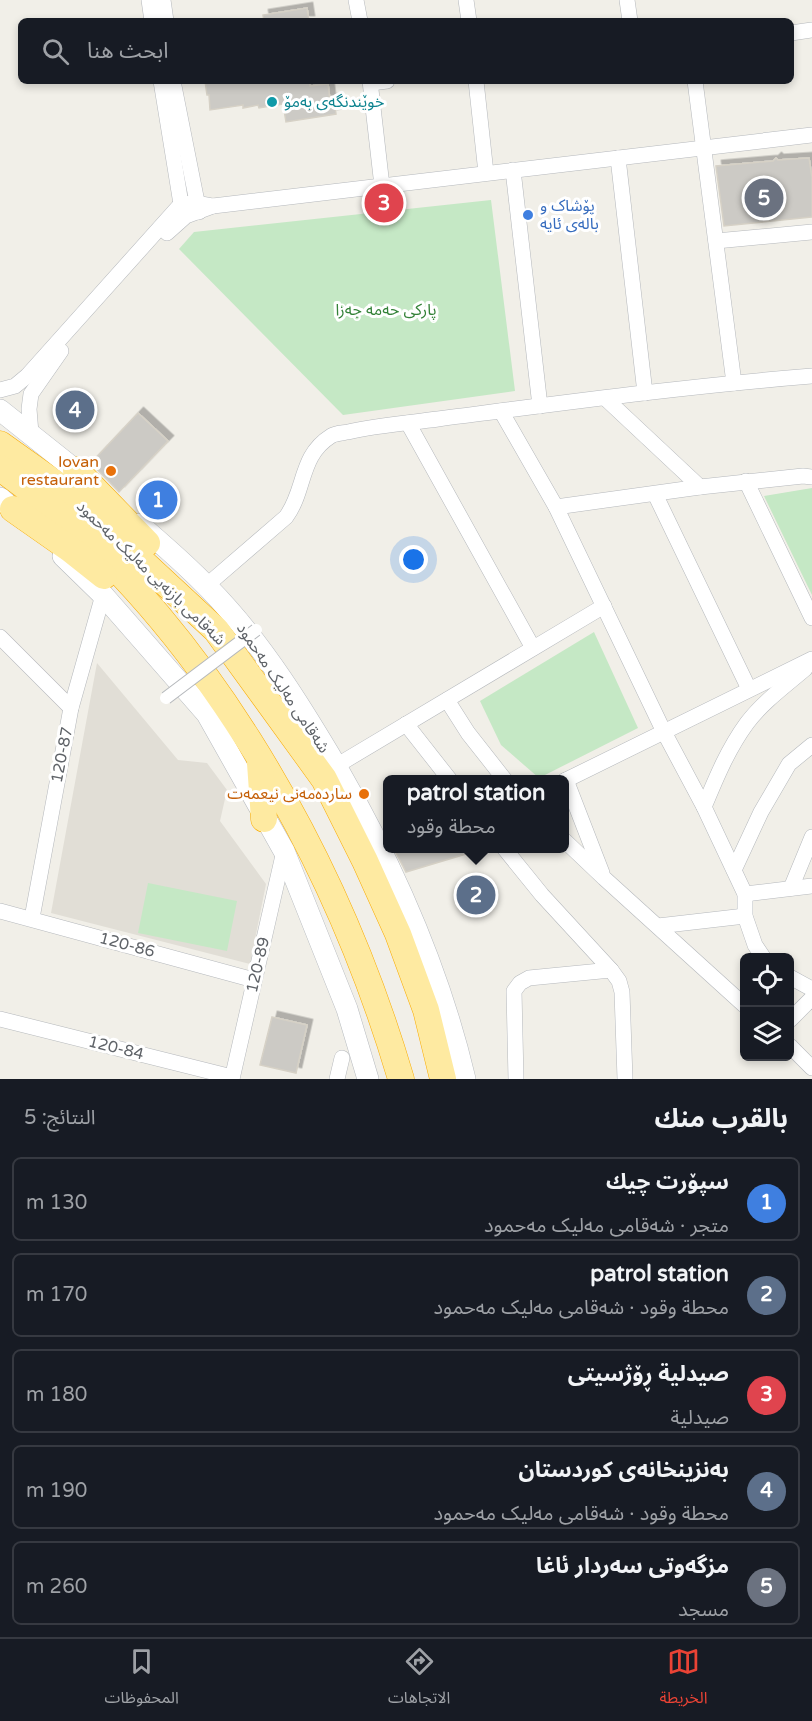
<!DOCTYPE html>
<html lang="ar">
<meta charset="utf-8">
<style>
:root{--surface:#171b24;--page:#242831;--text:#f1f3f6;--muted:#9ea1a6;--line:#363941;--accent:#ea4335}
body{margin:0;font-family:"Varela Round","Noto Sans Arabic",sans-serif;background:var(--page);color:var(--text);direction:rtl}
.controls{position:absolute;right:18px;bottom:18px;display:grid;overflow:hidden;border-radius:9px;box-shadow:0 3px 9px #0003}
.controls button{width:54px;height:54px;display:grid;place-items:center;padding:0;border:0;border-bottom:2px solid var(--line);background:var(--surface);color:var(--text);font:30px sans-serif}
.you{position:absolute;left:414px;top:560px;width:21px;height:21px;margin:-15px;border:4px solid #fff;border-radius:50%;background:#1a73e8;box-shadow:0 0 0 9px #1a73e833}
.badge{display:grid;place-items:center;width:39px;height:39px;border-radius:50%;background:var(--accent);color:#fff;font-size:20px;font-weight:700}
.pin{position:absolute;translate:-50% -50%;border:3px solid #fff;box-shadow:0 2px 6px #0006}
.popup{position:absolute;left:383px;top:775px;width:186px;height:78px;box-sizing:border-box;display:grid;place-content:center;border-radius:9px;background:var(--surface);filter:drop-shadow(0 2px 4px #0005);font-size:20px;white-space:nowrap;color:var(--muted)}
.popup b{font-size:22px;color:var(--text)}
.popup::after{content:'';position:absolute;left:50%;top:100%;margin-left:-12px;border:12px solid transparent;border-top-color:var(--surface)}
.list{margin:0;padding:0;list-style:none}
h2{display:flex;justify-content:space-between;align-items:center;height:78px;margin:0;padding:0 24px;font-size:26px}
h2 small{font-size:20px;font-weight:400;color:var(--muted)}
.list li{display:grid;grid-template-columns:39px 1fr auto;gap:18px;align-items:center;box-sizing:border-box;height:84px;margin:0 12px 12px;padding:0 12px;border:2px solid var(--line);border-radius:9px}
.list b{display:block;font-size:22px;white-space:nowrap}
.list p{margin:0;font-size:20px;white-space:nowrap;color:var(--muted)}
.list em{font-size:20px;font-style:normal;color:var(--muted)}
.icon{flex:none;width:33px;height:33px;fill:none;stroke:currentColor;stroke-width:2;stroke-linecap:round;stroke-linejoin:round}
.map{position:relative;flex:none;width:812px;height:1079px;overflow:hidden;direction:ltr}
.search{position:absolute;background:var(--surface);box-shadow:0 3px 9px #0003;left:18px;right:18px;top:18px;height:66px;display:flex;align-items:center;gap:15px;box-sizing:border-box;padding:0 21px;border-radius:9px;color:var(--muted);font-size:22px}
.sheet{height:558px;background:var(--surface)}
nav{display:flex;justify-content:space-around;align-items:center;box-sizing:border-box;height:84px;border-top:2px solid var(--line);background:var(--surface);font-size:16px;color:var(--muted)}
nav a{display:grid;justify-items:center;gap:3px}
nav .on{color:var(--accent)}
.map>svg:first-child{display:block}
</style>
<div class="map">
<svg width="812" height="1079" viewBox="0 0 812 1079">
<defs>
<filter id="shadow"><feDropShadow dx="5.5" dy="-5.5" stdDeviation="0" flood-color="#0004"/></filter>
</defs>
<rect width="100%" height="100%" fill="#f1efe8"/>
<path fill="#e1ded6" d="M97,663L178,760L207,763L227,790L220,821L266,884L250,964L51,913Z"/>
<g fill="#c5e8c5">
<path d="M491,200L515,391L343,415L179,249L194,232Z"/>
<path d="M812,488V595L764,496Z"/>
<path d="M594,632L638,728L539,778L501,745L480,701Z"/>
<path d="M148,883L237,901L227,951L138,933Z"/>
</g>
<g fill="#cccac5" stroke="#d6d1c6" stroke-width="1.5" filter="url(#shadow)">
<path d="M307,8L309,21H264L263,15Z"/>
<path d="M205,81H233V83L251,81H309L310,86L328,84L330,100L334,99L336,114L286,122L283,104L259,108L258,105L243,108V105L210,110L209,95H207Z"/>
<path d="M776,158L778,160L809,158L812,178V217L724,226L716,166L773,161Z"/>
<path d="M138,413L168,441L119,492L91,463Z"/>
<path d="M394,849H475L476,851L406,872Z"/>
<path d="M272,1017L307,1025L296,1073L260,1065Z"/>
</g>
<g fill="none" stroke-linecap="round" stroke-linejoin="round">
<g stroke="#b5b8bc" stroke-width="16">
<g id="minor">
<path d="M149,0L152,21"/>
<path d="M163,0L166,21"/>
<path d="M356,0L360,21"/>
<path d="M466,0L469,21"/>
<path d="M627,0L630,21"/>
<path d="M791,33L812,30"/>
<path d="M161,81L181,204L185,214"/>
<path d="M173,81L199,212"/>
<path d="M370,81L382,186"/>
<path d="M476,81L486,173"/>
<path d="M695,81L734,383"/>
<path d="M371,83L387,81"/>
<path d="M618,158L645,393"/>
<path d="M513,170L540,406"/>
<path d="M167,233L186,216L213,206"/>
<path d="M716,241L812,232"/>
<path d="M0,390L15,386L27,376L181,204L197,203L213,206L812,135"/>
<path d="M606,399L700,487"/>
<path d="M501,411L556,507L664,732L704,807L745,894V916L755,945L763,957"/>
<path d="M408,423L533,648"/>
<path d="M31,433L29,409L31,394L61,351"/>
<path d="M746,481L812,618"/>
<path d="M655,494L749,689"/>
<path d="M556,507L700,487L803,476L812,477"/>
<path d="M206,586L286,517C306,490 299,456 331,436C335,433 343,433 348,432C378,425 408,423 438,419C562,403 687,386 812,376"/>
<path d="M0,637L71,708"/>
<path d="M447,700L468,733L505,780"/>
<path d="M406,724L450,780"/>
<path d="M336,766L604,606"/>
<path d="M566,780L602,873"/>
<path d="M564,781L812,659"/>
<path d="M704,807C716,778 728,749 747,723C763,702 785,686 805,669"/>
<path d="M564,840L604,878L744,1005"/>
<path d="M504,848L542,895L611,970L619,981L622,992L625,1079"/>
<path d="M734,870L761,812L789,764L812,745"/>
<path d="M791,888L812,837"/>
<path d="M745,894L812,886"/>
<path d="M0,911L254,980"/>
<path d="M32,918L71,708L103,595"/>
<path d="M658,926L745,916"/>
<path d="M790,977L812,989"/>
<path d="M0,1019L232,1077"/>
<path d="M790,1020L812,998"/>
<path d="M790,1046L812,1068"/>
<path d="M232,1079L284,851"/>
<path d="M337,1079L342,1058"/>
<path d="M516,1079L514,991L520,983L529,978L611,970"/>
</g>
</g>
<g stroke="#b6babf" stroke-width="22">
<g id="secondary">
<path d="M0,410L88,480"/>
<path d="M0,498L25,520"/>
<path d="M139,524C170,551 201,578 228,609C267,653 299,704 329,754C389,856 438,964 465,1079"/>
<path d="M63,556L103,595L207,714L284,851L347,1009L368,1079"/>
</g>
</g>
<g stroke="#f9ab00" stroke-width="27">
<g id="trunk">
<path d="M0,444L66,491L216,630L324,779L365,861L398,934L426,1010L443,1079"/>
<path d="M0,468C196,607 334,852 401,1079"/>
<path d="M76,470L147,543"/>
<path d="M13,509L70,549L104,576"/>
<path d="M260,763L264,819"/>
</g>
</g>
<use href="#minor" stroke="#fff" stroke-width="15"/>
<use href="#secondary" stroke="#fff" stroke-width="21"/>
<use href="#trunk" stroke="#feeaa1" stroke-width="26"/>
<g stroke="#b5b8bc" stroke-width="14" stroke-linecap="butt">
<path id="pedestrian-bridge" d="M166,698L256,630"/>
</g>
<use href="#pedestrian-bridge" stroke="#fff" stroke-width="12"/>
</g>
<circle fill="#0f9aa8" stroke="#fff" stroke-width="2" cx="272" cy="102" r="6"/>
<circle fill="#3f7fe0" stroke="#fff" stroke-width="2" cx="528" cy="215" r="6"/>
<g fill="#e8710a" stroke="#fff" stroke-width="2">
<circle cx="111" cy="471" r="6"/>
<circle cx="364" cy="794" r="6"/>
</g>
<g text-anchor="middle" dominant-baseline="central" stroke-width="6" stroke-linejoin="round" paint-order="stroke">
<g font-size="16" fill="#0d838f" stroke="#fff" text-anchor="start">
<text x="284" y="102">خوێندنگەی بەمۆ</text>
</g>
<g font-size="16" fill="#366cbe" stroke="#fff" text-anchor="start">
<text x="540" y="206">پۆشاک و<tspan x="540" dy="18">بالەی ئایە</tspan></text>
</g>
<g font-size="16" fill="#348238" stroke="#fff">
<text x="386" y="310">پارکی حەمە جەزا</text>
</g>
<g font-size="16" fill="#c56008" stroke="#fff" text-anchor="end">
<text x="99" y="462">lovan<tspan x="99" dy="18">restaurant</tspan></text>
<text x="352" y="794">ساردەمەنی نیعمەت</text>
</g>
<g font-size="16" fill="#5f6368" stroke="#fff">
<text transform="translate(151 573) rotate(44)">شەقامی بازنەیی مەلیک مەحمود</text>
<text transform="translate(283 688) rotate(56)">شەقامی مەلیک مەحمود</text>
<text transform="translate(62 755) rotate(-79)">120-87</text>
<text transform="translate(127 945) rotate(15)">120-86</text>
<text transform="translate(258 965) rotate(-77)">120-89</text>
<text transform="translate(116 1048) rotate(14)">120-84</text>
</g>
</g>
</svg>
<div class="controls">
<button><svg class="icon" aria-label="locate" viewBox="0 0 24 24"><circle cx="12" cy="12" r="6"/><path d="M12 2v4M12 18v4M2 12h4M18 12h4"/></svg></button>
<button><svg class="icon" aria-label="layers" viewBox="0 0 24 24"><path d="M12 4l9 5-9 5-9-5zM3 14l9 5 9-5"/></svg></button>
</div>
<div class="you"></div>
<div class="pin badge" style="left:158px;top:500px;background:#3f7fe0">1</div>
<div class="pin badge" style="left:476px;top:895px;background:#5c6f8a">2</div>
<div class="popup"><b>patrol station</b>محطة وقود</div>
<div class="pin badge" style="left:384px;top:203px;background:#e0444e">3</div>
<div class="pin badge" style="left:75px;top:410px;background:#5c6f8a">4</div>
<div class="pin badge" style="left:764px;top:198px;background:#6b7280">5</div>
<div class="search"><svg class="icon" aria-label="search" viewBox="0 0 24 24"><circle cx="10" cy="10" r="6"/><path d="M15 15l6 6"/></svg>ابحث هنا</div>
</div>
<section class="sheet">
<h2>بالقرب منك<small>النتائج: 5</small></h2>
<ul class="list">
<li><span class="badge" style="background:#3f7fe0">1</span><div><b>سپۆرت چيك</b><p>متجر · شەقامی مەلیک مەحمود</p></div><em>130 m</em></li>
<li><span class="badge" style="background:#5c6f8a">2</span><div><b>patrol station</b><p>محطة وقود · شەقامی مەلیک مەحمود</p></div><em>170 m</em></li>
<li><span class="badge" style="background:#e0444e">3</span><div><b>صيدلية ڕۆژسیتی</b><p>صيدلية</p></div><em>180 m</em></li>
<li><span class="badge" style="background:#5c6f8a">4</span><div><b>بەنزینخانەی کوردستان</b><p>محطة وقود · شەقامی مەلیک مەحمود</p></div><em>190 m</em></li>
<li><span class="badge" style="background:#6b7280">5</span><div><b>مزگەوتی سەردار ئاغا</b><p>مسجد</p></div><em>260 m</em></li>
</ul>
</section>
<nav>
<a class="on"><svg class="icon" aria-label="map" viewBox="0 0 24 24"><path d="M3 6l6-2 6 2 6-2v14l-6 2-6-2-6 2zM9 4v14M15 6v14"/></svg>الخريطة</a>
<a><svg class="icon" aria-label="directions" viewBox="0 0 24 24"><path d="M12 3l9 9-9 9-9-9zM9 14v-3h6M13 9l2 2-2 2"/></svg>الاتجاهات</a>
<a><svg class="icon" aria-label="saved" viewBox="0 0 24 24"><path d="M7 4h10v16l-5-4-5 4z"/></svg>المحفوظات</a>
</nav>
